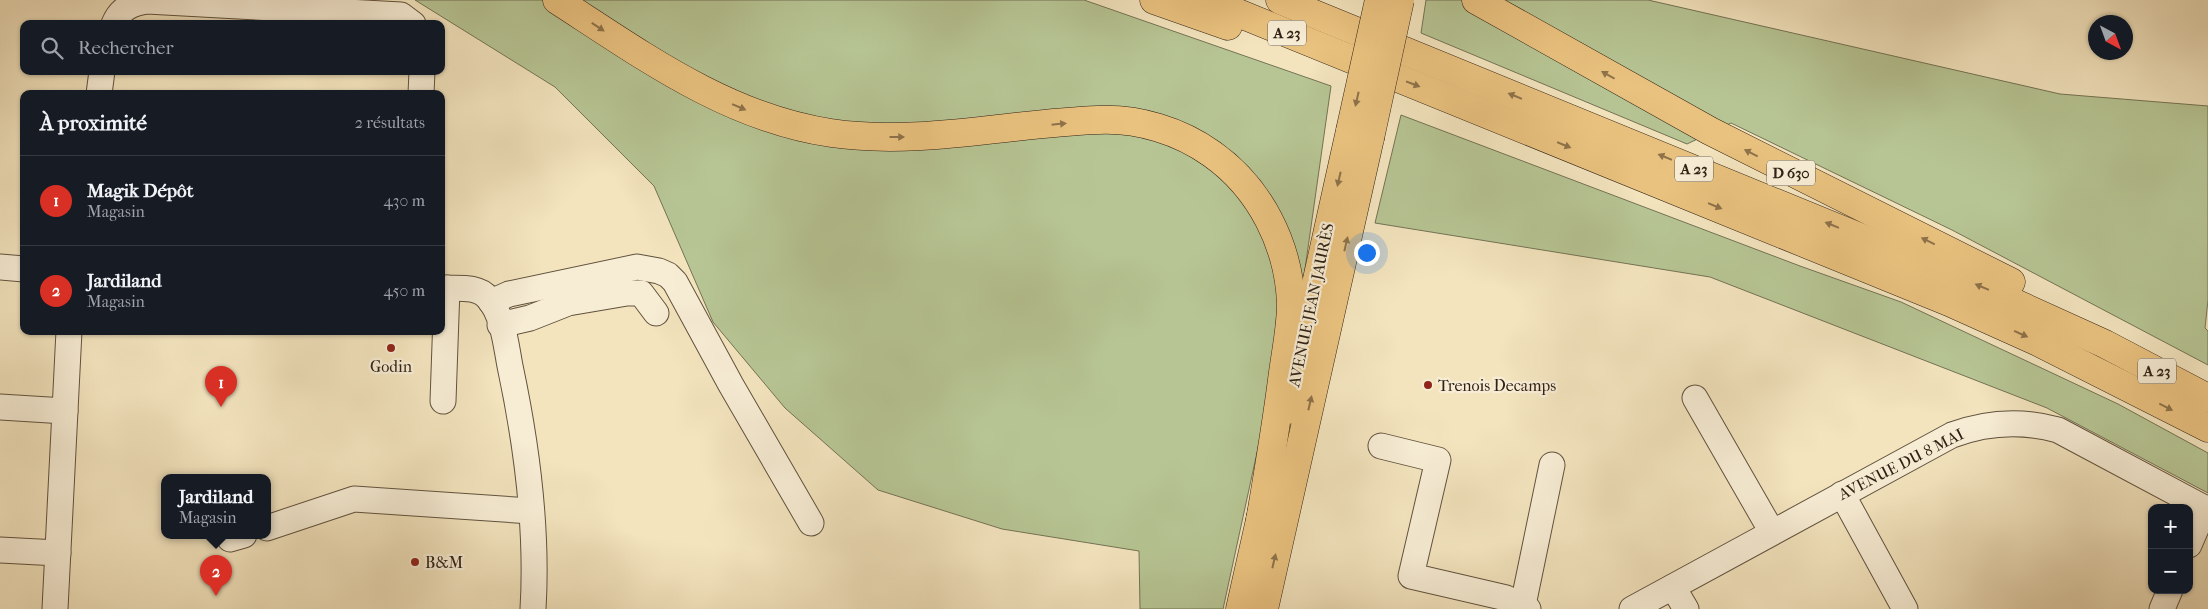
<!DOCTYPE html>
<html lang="fr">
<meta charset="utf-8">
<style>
:root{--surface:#171b24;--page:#242831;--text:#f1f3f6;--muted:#9ea1a6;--line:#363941;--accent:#d93025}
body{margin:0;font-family:"IM FELL French Canon",serif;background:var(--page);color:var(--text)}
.controls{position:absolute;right:15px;bottom:15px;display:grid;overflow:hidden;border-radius:10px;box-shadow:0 1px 4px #0004}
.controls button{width:45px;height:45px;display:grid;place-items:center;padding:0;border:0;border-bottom:1px solid var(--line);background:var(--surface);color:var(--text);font:25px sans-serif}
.compass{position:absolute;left:2088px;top:15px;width:45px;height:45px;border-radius:50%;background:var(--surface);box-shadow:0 1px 4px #0004;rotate:139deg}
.you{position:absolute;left:1366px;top:252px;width:18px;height:18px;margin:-12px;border:4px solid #fff;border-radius:50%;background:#1a73e8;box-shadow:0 0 0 8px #1a73e833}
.badge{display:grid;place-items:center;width:32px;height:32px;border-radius:50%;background:var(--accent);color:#fff;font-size:16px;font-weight:700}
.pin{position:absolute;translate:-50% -41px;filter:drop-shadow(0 1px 2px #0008)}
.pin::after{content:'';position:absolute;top:26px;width:18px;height:15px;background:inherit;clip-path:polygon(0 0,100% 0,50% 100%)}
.popup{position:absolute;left:161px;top:474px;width:110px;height:65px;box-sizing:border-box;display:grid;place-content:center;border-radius:10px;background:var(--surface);filter:drop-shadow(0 1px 4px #0005);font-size:16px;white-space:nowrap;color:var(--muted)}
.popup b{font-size:19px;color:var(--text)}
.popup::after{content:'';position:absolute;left:50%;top:100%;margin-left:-10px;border:10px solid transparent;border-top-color:var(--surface)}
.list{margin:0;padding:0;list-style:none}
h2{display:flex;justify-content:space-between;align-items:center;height:65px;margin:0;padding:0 20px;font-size:21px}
h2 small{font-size:16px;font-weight:400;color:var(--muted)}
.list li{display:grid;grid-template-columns:32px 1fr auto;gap:15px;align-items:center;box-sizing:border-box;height:90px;padding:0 20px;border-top:1px solid var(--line)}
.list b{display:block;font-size:19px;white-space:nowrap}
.list p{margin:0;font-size:16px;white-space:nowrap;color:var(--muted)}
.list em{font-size:16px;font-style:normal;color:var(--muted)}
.icon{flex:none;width:28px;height:28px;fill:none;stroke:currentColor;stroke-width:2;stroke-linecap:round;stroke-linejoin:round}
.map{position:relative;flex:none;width:2208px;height:609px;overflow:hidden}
.search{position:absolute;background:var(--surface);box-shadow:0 1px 4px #0004;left:20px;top:20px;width:425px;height:55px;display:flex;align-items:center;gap:12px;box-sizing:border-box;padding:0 18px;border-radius:10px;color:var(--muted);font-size:19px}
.panel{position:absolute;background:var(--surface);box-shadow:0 1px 4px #0004;left:20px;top:90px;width:425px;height:245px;border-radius:10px}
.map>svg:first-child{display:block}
</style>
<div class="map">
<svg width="2208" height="609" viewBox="0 0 2208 609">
<rect width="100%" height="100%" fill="#f3e4be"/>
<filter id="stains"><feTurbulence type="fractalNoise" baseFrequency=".004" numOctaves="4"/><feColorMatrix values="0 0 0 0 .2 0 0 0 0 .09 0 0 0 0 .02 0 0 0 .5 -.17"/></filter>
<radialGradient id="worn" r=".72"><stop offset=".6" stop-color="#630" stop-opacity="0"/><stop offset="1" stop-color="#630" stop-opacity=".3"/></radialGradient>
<g fill="#b7c594" stroke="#747354">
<path d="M415,0H1084L1331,86L1302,290L1277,311L1271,388L1223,609H1140L1139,551L1002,529L878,490L785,408L713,322L654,186L555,87Z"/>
<path d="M1426,0H1648L2060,94L2208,106V300L2205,328L2208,331V365L1952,230L1731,123L1687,144L1421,33Z"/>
<path d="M1401,115L1800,266L1901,302L2118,404L2208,453V493L2047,408L1710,277L1375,223Z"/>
</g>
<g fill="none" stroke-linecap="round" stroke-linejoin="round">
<g stroke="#61523e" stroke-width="27">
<g id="minor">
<path d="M114,24C120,9 131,3 147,1L401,15L413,24"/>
<path d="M99,94L102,71"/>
<path d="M421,94L422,71"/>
<path d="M0,267L24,269"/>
<path d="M441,288C457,289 477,285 488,298C503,314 506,345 510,366C527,446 538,527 533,609"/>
<path d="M491,302L509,294L637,267L659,271L668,275L675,282L731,385L811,523"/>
<path d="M500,325L530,318L568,303L627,293H641L656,313"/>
<path d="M1695,398L1772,532"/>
<path d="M443,401L447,288"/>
<path d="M0,407L65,411"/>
<path d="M1381,446L1438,460L1411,576L1506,598L1528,609"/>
<path d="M1842,494L1905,609"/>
<path d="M267,528L354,499L531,511"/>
<path d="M230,539L244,535"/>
<path d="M2189,545L2205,508"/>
<path d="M0,550L58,553"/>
<path d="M1673,587L1686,609"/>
<path d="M1523,605L1552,465"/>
<path d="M55,609L69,331"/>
<path d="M1632,609L1952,435C1987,422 2022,420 2058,430L2208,510"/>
<path d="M2162,609L2170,590"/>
</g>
</g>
<g stroke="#302114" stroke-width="29">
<g id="major">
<path d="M1288,410L1350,131"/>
<path d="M1240,609L1265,498"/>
<path d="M1264,609L1370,138"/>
</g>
</g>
<g stroke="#302114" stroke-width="29">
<g id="highway">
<path d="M557,0C642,55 728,118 831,133C921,146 1009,123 1098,120C1138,118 1180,131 1212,154C1260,188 1289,245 1291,304C1291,329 1285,355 1282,380C1276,427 1268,474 1260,521"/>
<path d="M1154,0L1228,26"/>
<path d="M1206,0L1949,302L2038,342L2208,428"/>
<path d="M1280,0L1962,279L2105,344L2208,398"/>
<path d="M1476,0L1710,131L2011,282"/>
</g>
</g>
<use href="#minor" stroke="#f7edd5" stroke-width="25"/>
<use href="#major" stroke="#eac27f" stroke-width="28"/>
<use href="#highway" stroke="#eac27f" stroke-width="28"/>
<g stroke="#302114" stroke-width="29" stroke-linecap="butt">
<g id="major-bridge">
<path d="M1350,131L1379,0"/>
<path d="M1370,138L1400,0"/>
</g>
</g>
<use href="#major-bridge" stroke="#eac27f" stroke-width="28"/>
</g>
<defs><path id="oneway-solid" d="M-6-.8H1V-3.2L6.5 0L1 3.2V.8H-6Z" transform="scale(1.25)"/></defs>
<g fill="#8d724a">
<use href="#oneway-solid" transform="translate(598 27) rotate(33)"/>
<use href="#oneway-solid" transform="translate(1608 75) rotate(-151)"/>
<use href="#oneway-solid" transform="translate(1413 84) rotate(21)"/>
<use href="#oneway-solid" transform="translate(1515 96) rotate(-158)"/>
<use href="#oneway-solid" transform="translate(1357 99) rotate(103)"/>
<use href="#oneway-solid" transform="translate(739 107) rotate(23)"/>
<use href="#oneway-solid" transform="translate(1059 124) rotate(-6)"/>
<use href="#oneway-solid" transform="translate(897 137)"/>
<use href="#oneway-solid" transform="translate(1564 145) rotate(22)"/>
<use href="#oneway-solid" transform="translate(1751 153) rotate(-153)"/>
<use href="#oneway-solid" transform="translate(1665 157) rotate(-158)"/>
<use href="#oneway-solid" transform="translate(1339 179) rotate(103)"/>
<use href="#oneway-solid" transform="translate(1715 206) rotate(22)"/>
<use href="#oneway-solid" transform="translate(1832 225) rotate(-158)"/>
<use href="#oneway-solid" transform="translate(1928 241) rotate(-154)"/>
<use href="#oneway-solid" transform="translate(1346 244) rotate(-77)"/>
<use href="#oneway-solid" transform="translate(1982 287) rotate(-157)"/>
<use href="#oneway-solid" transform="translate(2021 334) rotate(24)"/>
<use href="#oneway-solid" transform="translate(1310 403) rotate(-77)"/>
<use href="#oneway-solid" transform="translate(2166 407) rotate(27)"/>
<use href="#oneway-solid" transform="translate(1274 561) rotate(-77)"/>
</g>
<g fill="#8f2418" stroke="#f7edd5" stroke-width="2">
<circle cx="391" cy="348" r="5"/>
<circle cx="1428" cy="385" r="5"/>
<circle cx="415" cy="562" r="5"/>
</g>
<g text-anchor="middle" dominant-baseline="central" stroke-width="4.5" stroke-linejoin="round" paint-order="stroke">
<g fill="#f7edd5" stroke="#6c5e4e" stroke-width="1">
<rect x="1268" y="20.5" width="38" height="25" rx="4"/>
<rect x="1675" y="156.5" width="38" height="25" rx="4"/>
<rect x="1767" y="160.5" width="48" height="25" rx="4"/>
<rect x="2138" y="358.5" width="38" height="25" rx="4"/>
</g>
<g font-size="15" font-weight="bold" fill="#302114">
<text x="1287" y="33">A 23</text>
<text x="1694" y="169">A 23</text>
<text x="1791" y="173">D 630</text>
<text x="2157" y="371">A 23</text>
</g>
<g font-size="16" fill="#302114" stroke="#f7edd5">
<text transform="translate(1311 305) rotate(-78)">AVENUE JEAN JAURÈS</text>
<text transform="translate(1901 464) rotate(-27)">AVENUE DU 8 MAI</text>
</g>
<g font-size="16" fill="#302114" stroke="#f7edd5" text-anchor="start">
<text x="391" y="366" text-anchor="middle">Godin</text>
<text x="1438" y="385">Trenois Decamps</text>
<text x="425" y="562">B&amp;M</text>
</g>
</g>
<rect width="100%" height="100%" filter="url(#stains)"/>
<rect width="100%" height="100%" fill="url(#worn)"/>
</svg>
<div class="controls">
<button>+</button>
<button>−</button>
</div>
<svg class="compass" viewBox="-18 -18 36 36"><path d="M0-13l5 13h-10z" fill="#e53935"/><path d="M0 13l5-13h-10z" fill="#9ea1a6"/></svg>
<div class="you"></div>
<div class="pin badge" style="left:221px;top:407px">1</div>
<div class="pin badge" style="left:216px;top:596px">2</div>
<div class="popup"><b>Jardiland</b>Magasin</div>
<div class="search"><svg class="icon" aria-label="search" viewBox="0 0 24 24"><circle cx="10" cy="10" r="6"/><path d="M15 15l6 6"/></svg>Rechercher</div>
<section class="panel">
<h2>À proximité<small>2 résultats</small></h2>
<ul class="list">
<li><span class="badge">1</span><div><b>Magik Dépôt</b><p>Magasin</p></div><em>430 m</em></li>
<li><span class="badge">2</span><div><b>Jardiland</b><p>Magasin</p></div><em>450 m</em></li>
</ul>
</section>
</div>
